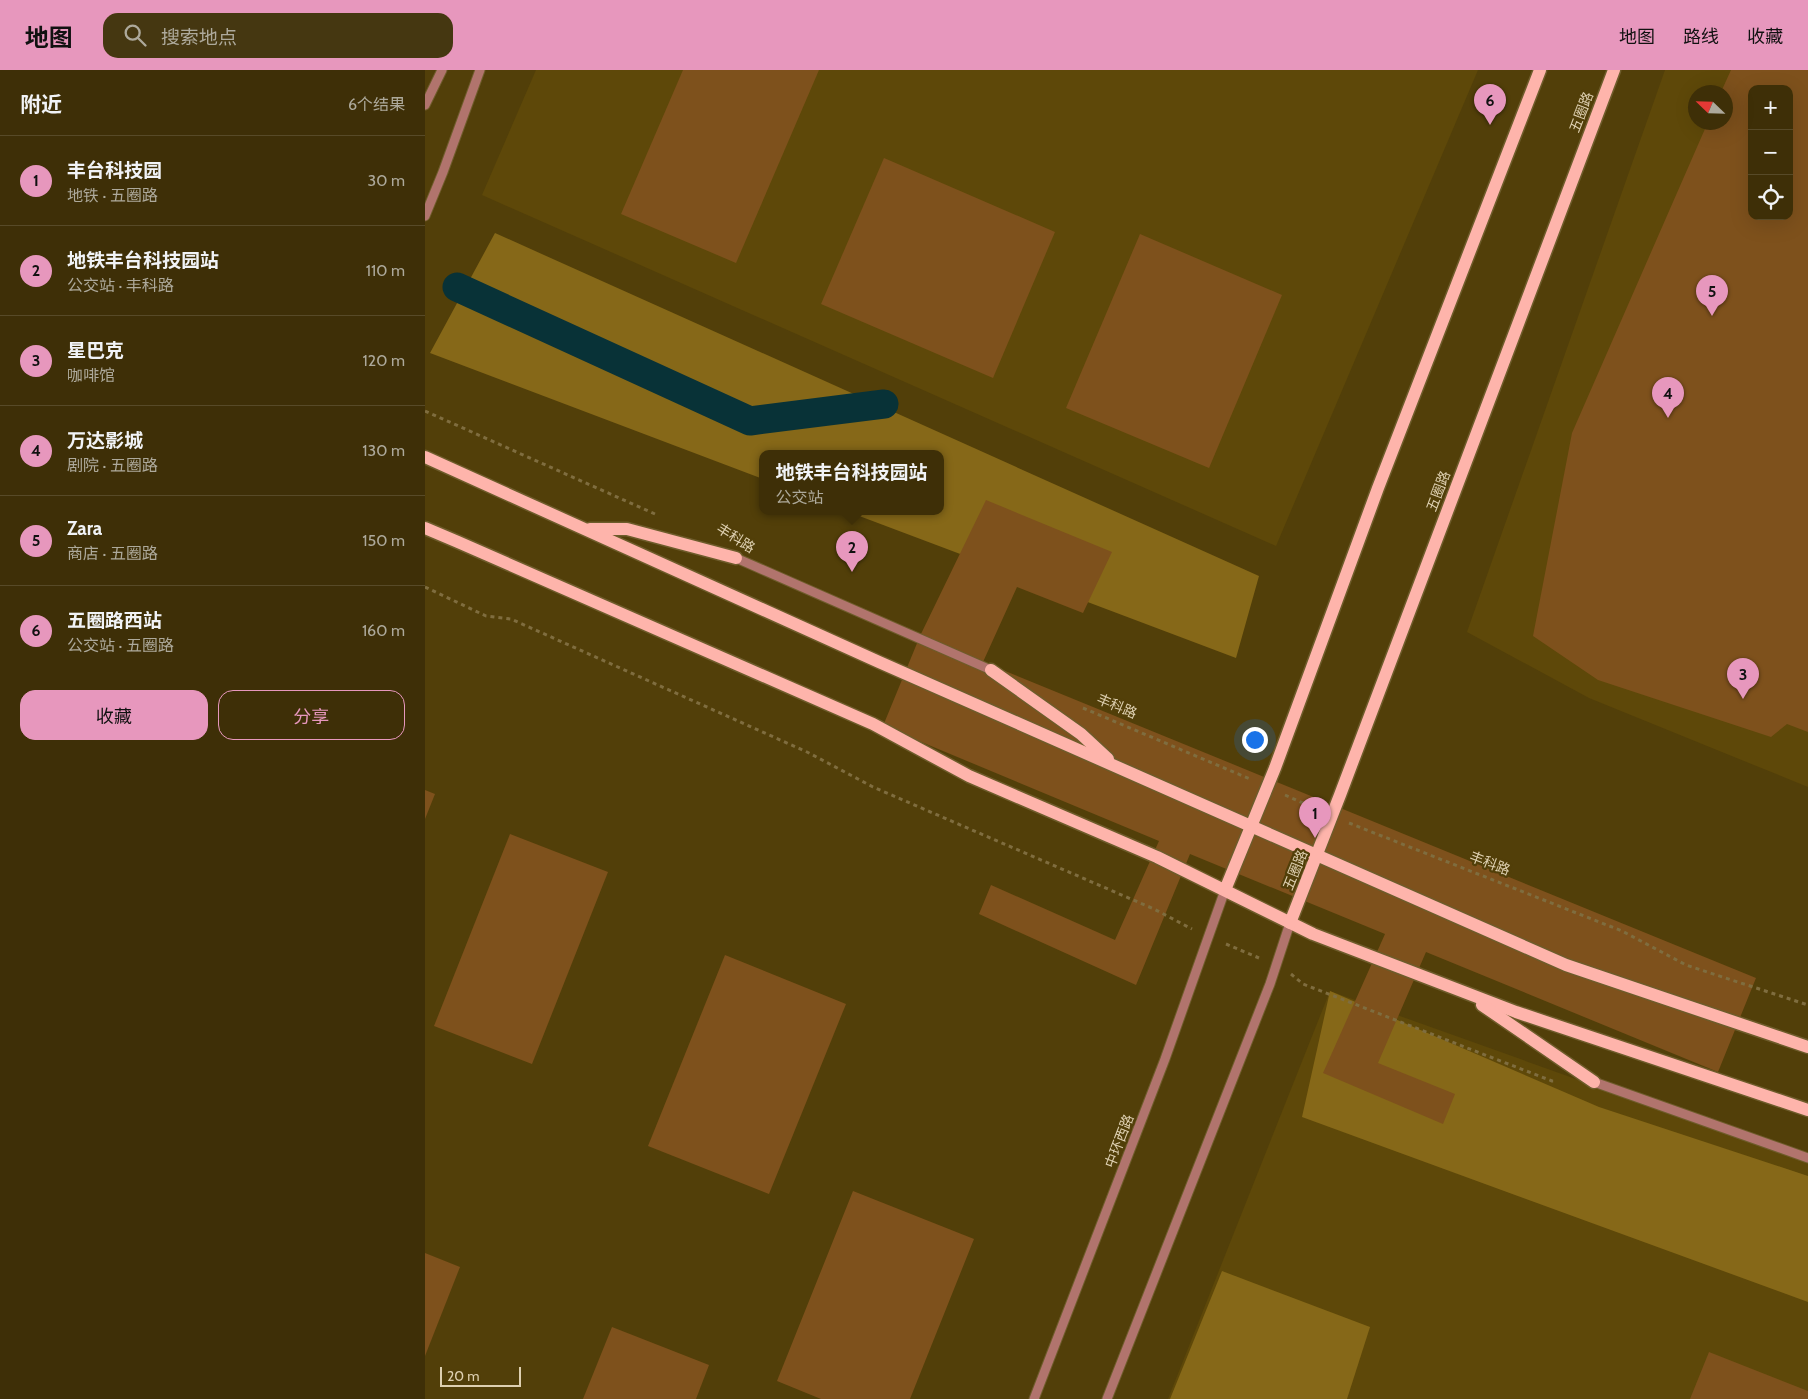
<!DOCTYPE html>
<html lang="zh">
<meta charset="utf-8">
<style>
:root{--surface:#3e2f07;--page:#453711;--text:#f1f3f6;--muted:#ada99b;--line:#574a28;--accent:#e797bd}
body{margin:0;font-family:Cabin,"Noto Sans SC",sans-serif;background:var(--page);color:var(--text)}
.controls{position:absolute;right:15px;top:15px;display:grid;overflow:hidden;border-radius:10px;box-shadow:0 5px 20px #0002}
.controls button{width:45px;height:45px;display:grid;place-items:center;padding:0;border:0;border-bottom:1px solid var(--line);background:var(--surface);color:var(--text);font:25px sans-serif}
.compass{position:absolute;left:1263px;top:15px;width:45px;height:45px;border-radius:50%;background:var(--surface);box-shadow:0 5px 20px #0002;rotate:293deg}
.scale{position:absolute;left:15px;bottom:12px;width:81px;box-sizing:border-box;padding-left:5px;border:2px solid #ded0b1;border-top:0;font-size:14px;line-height:18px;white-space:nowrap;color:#ded0b1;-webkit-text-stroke:4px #523f09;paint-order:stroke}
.you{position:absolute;left:829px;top:669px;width:18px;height:18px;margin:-12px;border:4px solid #fff;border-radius:50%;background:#1a73e8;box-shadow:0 0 0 8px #1a73e833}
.badge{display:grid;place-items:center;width:32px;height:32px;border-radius:50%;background:var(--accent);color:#111;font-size:16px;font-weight:700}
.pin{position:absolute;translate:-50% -41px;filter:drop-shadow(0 1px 2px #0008)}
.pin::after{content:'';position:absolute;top:26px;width:18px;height:15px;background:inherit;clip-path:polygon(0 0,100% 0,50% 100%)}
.popup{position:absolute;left:334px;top:380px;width:185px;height:65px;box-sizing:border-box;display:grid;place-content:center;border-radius:10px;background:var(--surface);filter:drop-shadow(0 1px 4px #0005);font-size:16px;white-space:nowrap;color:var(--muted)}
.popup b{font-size:19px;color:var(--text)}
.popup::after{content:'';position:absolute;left:50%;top:100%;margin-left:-10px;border:10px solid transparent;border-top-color:var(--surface)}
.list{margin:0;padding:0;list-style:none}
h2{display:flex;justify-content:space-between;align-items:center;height:65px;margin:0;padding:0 20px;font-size:21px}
h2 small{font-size:16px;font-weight:400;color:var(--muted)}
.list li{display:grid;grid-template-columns:32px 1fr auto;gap:15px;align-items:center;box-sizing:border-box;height:90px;padding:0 20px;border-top:1px solid var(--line)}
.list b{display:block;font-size:19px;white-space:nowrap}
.list p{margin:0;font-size:16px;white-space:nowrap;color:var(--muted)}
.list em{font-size:16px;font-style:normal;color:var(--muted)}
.actions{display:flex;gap:10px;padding:15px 20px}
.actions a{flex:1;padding:11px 0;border:1px solid var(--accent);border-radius:15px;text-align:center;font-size:18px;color:var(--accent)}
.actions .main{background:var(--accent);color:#111}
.icon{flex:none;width:28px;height:28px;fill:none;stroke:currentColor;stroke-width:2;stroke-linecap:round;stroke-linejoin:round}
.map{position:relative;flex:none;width:1383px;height:1329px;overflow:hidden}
header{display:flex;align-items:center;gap:30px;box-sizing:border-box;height:70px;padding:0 25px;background:var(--accent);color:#111}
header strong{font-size:24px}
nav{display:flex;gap:28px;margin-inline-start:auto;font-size:18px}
.search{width:350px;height:45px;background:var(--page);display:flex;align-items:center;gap:12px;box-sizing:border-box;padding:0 18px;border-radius:15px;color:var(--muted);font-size:19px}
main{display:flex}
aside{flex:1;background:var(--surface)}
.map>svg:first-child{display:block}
</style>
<header>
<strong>地图</strong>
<div class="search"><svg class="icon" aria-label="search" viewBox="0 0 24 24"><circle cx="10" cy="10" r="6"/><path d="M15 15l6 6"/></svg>搜索地点</div>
<nav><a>地图</a><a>路线</a><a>收藏</a></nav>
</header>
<main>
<aside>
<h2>附近<small>6个结果</small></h2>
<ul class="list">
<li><span class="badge">1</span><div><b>丰台科技园</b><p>地铁 · 五圈路</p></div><em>30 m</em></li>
<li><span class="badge">2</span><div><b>地铁丰台科技园站</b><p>公交站 · 丰科路</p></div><em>110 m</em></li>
<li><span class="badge">3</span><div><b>星巴克</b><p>咖啡馆</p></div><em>120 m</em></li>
<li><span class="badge">4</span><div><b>万达影城</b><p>剧院 · 五圈路</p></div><em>130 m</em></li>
<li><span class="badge">5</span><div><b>Zara</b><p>商店 · 五圈路</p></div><em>150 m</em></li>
<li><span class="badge">6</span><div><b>五圈路西站</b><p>公交站 · 五圈路</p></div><em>160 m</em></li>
</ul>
<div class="actions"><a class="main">收藏</a><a>分享</a></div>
</aside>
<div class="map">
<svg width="1383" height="1329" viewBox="0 0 1383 1329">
<rect width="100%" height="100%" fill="#523f09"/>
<g fill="#5e4809" fill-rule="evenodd">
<path d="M111,0H1053L851,476L57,125Z"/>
<path d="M1240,0H1383V717L1164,628L1042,562ZM1327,19H1364V146H1327ZM1270,22H1300V52H1270Z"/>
<path d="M905,921L1383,1092V1329H743Z"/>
</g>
<g fill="#866818">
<path d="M70,163L834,506L811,588L421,441H516V383H338V409L5,283Z"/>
<path d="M905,921L1174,1037L1383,1106V1232L877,1047Z"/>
<path d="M797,1201L945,1257L922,1329H745Z"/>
</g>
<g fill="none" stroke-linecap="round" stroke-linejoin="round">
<path stroke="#083237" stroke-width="29" d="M32,217L325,351L459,334"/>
</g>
<g fill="#7e511c" fill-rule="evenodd">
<path d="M258,0H394L311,193L196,144Z"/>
<path d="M1306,0H1383V662L1362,654L1346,667L1173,610L1108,566L1147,363L1283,52H1300V22H1296ZM1327,19H1364V146H1327Z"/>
<path d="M459,88L630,162L568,308L396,234Z"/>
<path d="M715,164L857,225L784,398L641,338Z"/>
<path d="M561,430L687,482L658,543L592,517L558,592L1331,908L1293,1002L1001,882L953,993L1030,1024L1018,1054L898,1003L960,864L765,784L711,915L554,844L566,815L690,870L734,771L458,656L495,566Z"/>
<path d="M0,720L10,724L0,749Z"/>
<path d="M85,764L183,802L107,994L9,956Z"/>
<path d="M300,885L421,934L344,1124L223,1076Z"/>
<path d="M428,1121L549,1169L485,1329H396L352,1311Z"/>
<path d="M0,1183L35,1197L0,1286Z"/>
<path d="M187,1257L284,1295L271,1329H158Z"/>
<path d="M1284,1282L1383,1321V1329H1265Z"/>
</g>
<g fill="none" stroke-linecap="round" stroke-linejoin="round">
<g stroke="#6e5c2b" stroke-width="11">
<g id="minor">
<path d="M0,35L17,0"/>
<path d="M0,146L18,102L55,0"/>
<path d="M311,488L566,600"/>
<path d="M1169,1012L1383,1088"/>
<path d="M609,1329L740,989L800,820"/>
<path d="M682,1329L845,914L865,853"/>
</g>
</g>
<g stroke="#6e5c2b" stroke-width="15">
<g id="major">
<path d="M0,387L454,592L1141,895L1383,977"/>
<path d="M0,458L33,472L448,654L544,706L732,787L888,864L1091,942L1383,1040"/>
<path d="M165,459H202L311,488"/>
<path d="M566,600L656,664L683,689"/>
<path d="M800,820L850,698L953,418L1115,0"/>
<path d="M865,853L915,725L1189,0"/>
<path d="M1057,935L1169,1012"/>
</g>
</g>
<g stroke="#7f6d3f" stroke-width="3" stroke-dasharray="4 4" stroke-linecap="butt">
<path d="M0,341L230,444"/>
<path d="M0,517L61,546L86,549L382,682L448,717L729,839L767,859"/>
<path d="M658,638L825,709"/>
<path d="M860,725L889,738"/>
<path d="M924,753L1197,861L1261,895L1383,935"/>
<path d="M801,874L834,888"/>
<path d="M866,904L878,914L1127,1011H1131"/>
</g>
<use href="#minor" stroke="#b1746d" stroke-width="9"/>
<use href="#major" stroke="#feb4ab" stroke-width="12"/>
</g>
<g text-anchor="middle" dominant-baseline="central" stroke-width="4.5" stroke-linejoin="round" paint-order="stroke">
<g font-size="14" fill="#ded0b1" stroke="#523f09">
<text transform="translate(1156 42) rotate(-69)">五圈路</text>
<text transform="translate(1013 421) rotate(-69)">五圈路</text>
<text transform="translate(311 468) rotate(32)">丰科路</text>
<text transform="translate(692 636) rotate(23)">丰科路</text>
<text transform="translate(1065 793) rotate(21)">丰科路</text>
<text transform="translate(870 800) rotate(-68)">五圈路</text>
<text transform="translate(694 1071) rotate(-69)">中环西路</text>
</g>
</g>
</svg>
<div class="controls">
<button>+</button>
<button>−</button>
<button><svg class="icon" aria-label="locate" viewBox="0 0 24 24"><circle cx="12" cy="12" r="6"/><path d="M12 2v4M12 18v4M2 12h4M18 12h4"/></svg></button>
</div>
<svg class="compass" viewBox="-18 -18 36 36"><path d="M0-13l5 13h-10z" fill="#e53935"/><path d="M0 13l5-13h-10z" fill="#ada99b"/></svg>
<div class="scale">20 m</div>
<div class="you"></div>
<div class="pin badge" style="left:890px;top:768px">1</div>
<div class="pin badge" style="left:427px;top:502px">2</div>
<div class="popup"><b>地铁丰台科技园站</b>公交站</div>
<div class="pin badge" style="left:1318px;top:629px">3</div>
<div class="pin badge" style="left:1243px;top:348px">4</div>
<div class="pin badge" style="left:1287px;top:246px">5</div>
<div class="pin badge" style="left:1065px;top:55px">6</div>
</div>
</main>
